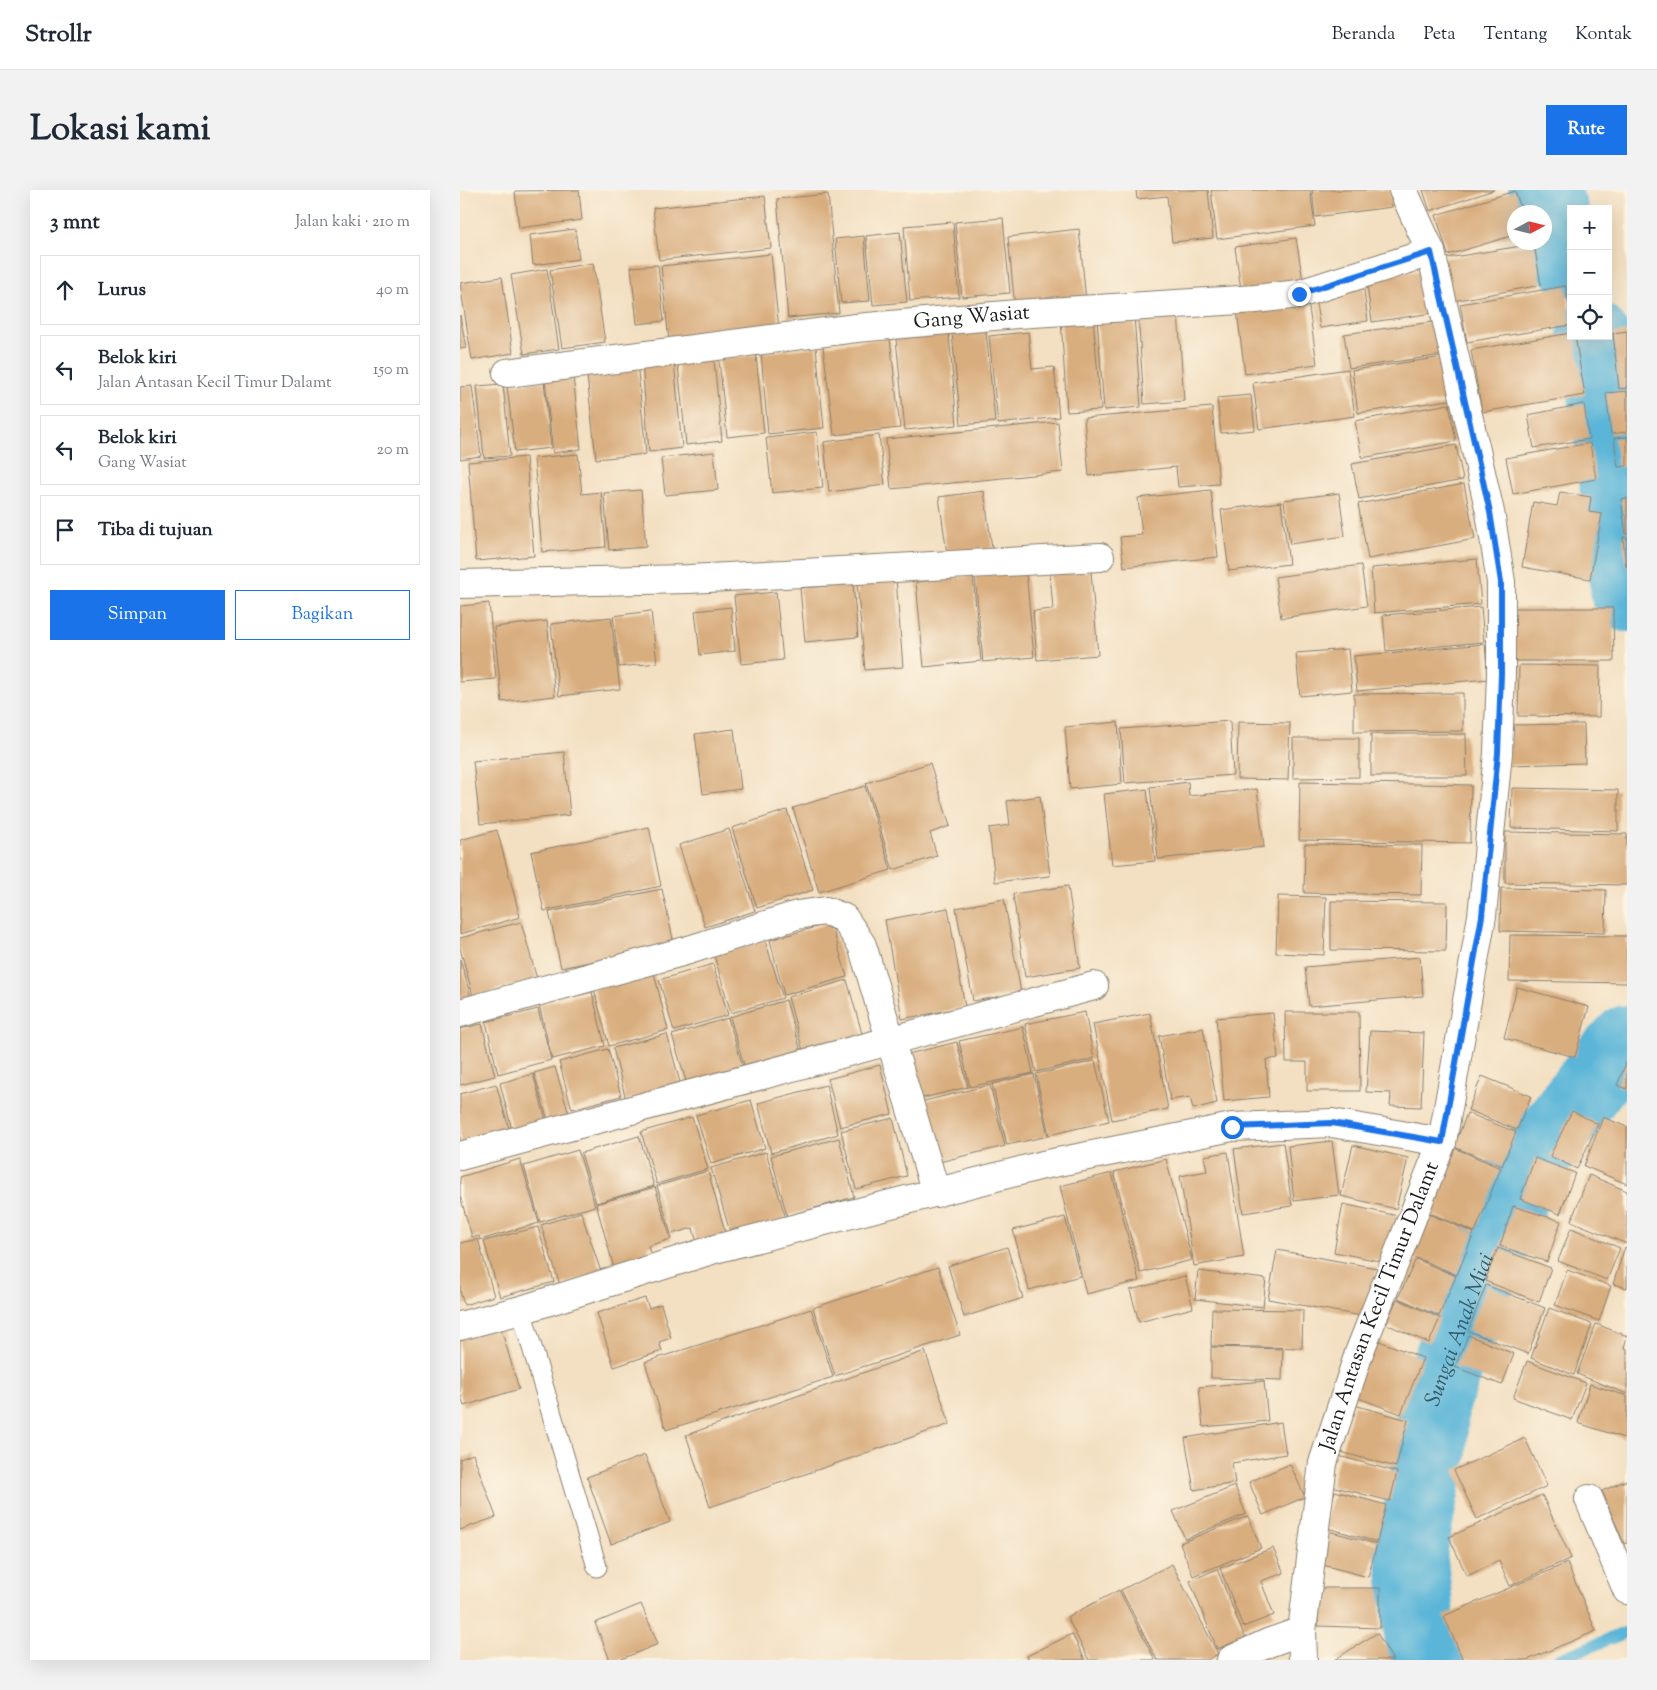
<!DOCTYPE html>
<html lang="id">
<meta charset="utf-8">
<style>
:root{--surface:#fff;--page:#f2f2f3;--text:#1f2937;--muted:#747a83;--line:#e0e1e3;--accent:#1a73e8}
body{margin:0;font-family:"Sorts Mill Goudy",serif;background:var(--page);color:var(--text)}
.controls{position:absolute;right:15px;top:15px;display:grid;overflow:hidden;border-radius:0px;box-shadow:0 5px 20px #0002}
.controls button{width:45px;height:45px;display:grid;place-items:center;padding:0;border:0;border-bottom:1px solid var(--line);background:var(--surface);color:var(--text);font:25px sans-serif}
.compass{position:absolute;left:1047px;top:15px;width:45px;height:45px;border-radius:50%;background:var(--surface);box-shadow:0 5px 20px #0002;rotate:83deg}
.stop{position:absolute;width:15px;height:15px;margin:-11px;border:4px solid #1a73e8;border-radius:50%;background:#fff}
.stop.end{background:#1a73e8;border-color:#fff;box-shadow:0 1px 5px #0008}
.list{margin:0;padding:0;list-style:none}
h2{display:flex;justify-content:space-between;align-items:center;height:65px;margin:0;padding:0 20px;font-size:21px}
h2 small{font-size:16px;font-weight:400;color:var(--muted)}
.list li{display:grid;grid-template-columns:32px 1fr auto;gap:15px;align-items:center;box-sizing:border-box;height:70px;margin:0 10px 10px;padding:0 10px;border:1px solid var(--line);border-radius:0px}
.list b{display:block;font-size:19px;white-space:nowrap}
.list p{margin:0;font-size:16px;white-space:nowrap;color:var(--muted)}
.list em{font-size:16px;font-style:normal;color:var(--muted)}
.actions{display:flex;gap:10px;padding:15px 20px}
.actions a{flex:1;padding:11px 0;border:1px solid var(--accent);border-radius:0px;text-align:center;font-size:18px;color:var(--accent)}
.actions .main{background:var(--accent);color:#fff}
.icon{flex:none;width:28px;height:28px;fill:none;stroke:currentColor;stroke-width:2;stroke-linecap:round;stroke-linejoin:round}
.map{position:relative;flex:none;width:1167px;height:1470px;overflow:hidden;border-radius:0px}
header{display:flex;align-items:center;gap:30px;box-sizing:border-box;height:70px;padding:0 25px;background:var(--surface);border-bottom:1px solid var(--line)}
header strong{font-size:24px}
nav{display:flex;gap:28px;margin-inline-start:auto;font-size:18px}
.intro{display:flex;align-items:center;justify-content:space-between;box-sizing:border-box;height:120px;padding:0 30px}
h1{margin:0;font-size:35px}
.button{padding:12px 22px;border-radius:0px;background:var(--accent);color:#fff;font-size:18px;font-weight:700}
main{display:flex;gap:30px;padding:0 30px}
aside{flex:1;background:var(--surface);border-radius:0px;box-shadow:0 5px 20px #0002}
.map>svg:first-child{display:block}
</style>
<header>
<strong>Strollr</strong>
<nav><a>Beranda</a><a>Peta</a><a>Tentang</a><a>Kontak</a></nav>
</header>
<div class="intro"><h1>Lokasi kami</h1><a class="button">Rute</a></div>
<main>
<aside>
<h2>3 mnt<small>Jalan kaki · 210 m</small></h2>
<ul class="list">
<li><svg class="icon" aria-label="ahead" viewBox="0 0 24 24"><path d="M12 20V5M6 11l6-6 6 6"/></svg><div><b>Lurus</b></div><em>40 m</em></li>
<li><svg class="icon" aria-label="left" viewBox="0 0 24 24"><path d="M17 20v-9H6M10 6l-5 5 5 5"/></svg><div><b>Belok kiri</b><p>Jalan Antasan Kecil Timur Dalamt</p></div><em>150 m</em></li>
<li><svg class="icon" aria-label="left" viewBox="0 0 24 24"><path d="M17 20v-9H6M10 6l-5 5 5 5"/></svg><div><b>Belok kiri</b><p>Gang Wasiat</p></div><em>20 m</em></li>
<li><svg class="icon" aria-label="arrive" viewBox="0 0 24 24"><path d="M6 21V4h12l-3 4 3 4H6"/></svg><div><b>Tiba di tujuan</b></div></li>
</ul>
<div class="actions"><a class="main">Simpan</a><a>Bagikan</a></div>
</aside>
<div class="map">
<svg width="1167" height="1470" viewBox="0 0 1167 1470">
<rect width="100%" height="100%" fill="#fcf5e5"/>
<filter id="ink" filterUnits="userSpaceOnUse"><feTurbulence type="fractalNoise" baseFrequency=".02" numOctaves="2"/><feDisplacementMap in="SourceGraphic" scale="10" xChannelSelector="R" yChannelSelector="G"/><feConvolveMatrix kernelMatrix="1 2 1 2 8 2 1 2 1" color-interpolation-filters="sRGB"/></filter>
<filter id="wash" filterUnits="userSpaceOnUse"><feTurbulence type="fractalNoise" baseFrequency=".0096" numOctaves="4" result="noise"/><feDisplacementMap in="SourceGraphic" scale="20" xChannelSelector="R" yChannelSelector="G"/><feGaussianBlur stdDeviation="1.12" result="paint"/><feColorMatrix in="noise" values="0 0 0 0 0 0 0 0 0 0 0 0 0 0 0 0 0 1.4 0 .05"/><feComposite in="paint" operator="in"/></filter>
<g filter="url(#wash)">
<rect width="100%" height="100%" fill="#f3dfc1"/>
<g fill="none" stroke-linecap="round" stroke-linejoin="round">
<path stroke="#5ab5d8" stroke-width="12" d="M1097,1470L1167,1442"/>
<g stroke="#5ab5d8" stroke-width="72">
<path d="M1084,0L1111,71"/>
<path d="M1133,146L1139,168L1153,271L1167,406"/>
<path id="s1" d="M969,1470L961,1451L951,1362L971,1261L973,1215L1024,1077L1063,982L1144,876L1167,851"/>
</g>
</g>
<g id="blocks">
<g fill="#d9ae7f">
<path d="M119,0L122,30L59,38L55,1Z"/>
<path d="M676,0H748L753,48L712,52L707,6L677,9Z"/>
<path d="M751,0H850L855,36L757,49Z"/>
<path d="M852,0H930L932,17L855,27Z"/>
<path d="M963,0H1034L970,21Z"/>
<path d="M1055,1L1062,22H1054V45L988,65L976,25Z"/>
<path d="M368,4L379,123L328,128L317,9Z"/>
<path d="M305,6L311,58L199,70L193,18Z"/>
<path d="M543,28L550,103L502,107L495,32Z"/>
<path d="M493,32L499,107L450,111L444,36Z"/>
<path d="M115,39L119,69L73,75L70,45Z"/>
<path d="M619,39L626,111L555,118L548,47Z"/>
<path d="M440,42L447,112L413,115L406,46Z"/>
<path d="M404,46L410,111L381,113L375,49Z"/>
<path d="M836,48L844,97L782,107L775,57Z"/>
<path d="M1074,54L1081,95L987,112L981,69Z"/>
<path d="M311,64L319,139L209,151L201,76Z"/>
<path d="M133,73L145,152L102,158L90,80Z"/>
<path d="M198,75L204,131L177,134L171,77Z"/>
<path d="M87,79L99,159L64,164L51,85Z"/>
<path d="M967,80L973,123L912,132L906,88Z"/>
<path d="M42,87L53,163L12,170L0,93Z"/>
<path d="M903,94L908,131L860,138L854,102Z"/>
<path d="M1106,96L1111,135L1007,152L1000,114Z"/>
<path d="M848,111L857,174L785,184L777,121Z"/>
<path d="M718,122L724,211L684,214L678,124Z"/>
<path d="M0,125L6,158L0,159Z"/>
<path d="M674,126L681,217L644,220L637,128Z"/>
<path d="M633,128L641,220L607,222L601,130Z"/>
<path d="M980,131L984,165L889,178L884,144Z"/>
<path d="M526,141L535,232L501,235L492,144Z"/>
<path d="M1167,141V198L1159,199L1153,143Z"/>
<path d="M568,142L572,179L594,177L599,227L538,234L529,146Z"/>
<path d="M1111,143V146H1115L1125,205L1022,222L1011,160Z"/>
<path d="M489,144L497,235L445,240L436,149Z"/>
<path d="M430,148L440,238L374,245L363,156Z"/>
<path d="M356,157L364,238L308,244L301,163Z"/>
<path d="M296,165L304,243L267,247L259,169Z"/>
<path d="M984,167L990,210L898,223L892,180Z"/>
<path d="M177,171L186,264L136,269L126,177Z"/>
<path d="M214,171L222,258L189,262L182,173Z"/>
<path d="M254,171L262,251L226,255L218,174Z"/>
<path d="M888,179L895,226L799,239L793,193Z"/>
<path d="M113,186L121,259L93,263L85,189Z"/>
<path d="M84,191L91,258L55,262L47,195Z"/>
<path d="M43,194L50,266L24,268L17,196Z"/>
<path d="M12,196L21,266L0,269V197Z"/>
<path d="M1167,201V242L1151,244L1146,203Z"/>
<path d="M791,205L795,240L761,243L757,208Z"/>
<path d="M989,214L996,251L902,268L895,231Z"/>
<path d="M1124,214L1129,249L1074,258L1068,225Z"/>
<path d="M752,217L759,294L718,297L716,277L629,286L624,228Z"/>
<path d="M598,232L603,282L431,299L426,249Z"/>
<path d="M357,242L363,298L312,303L306,248Z"/>
<path d="M419,245L425,295L369,302L364,252Z"/>
<path d="M1167,247V276L1158,277L1154,248Z"/>
<path d="M1130,253L1136,289L1053,304L1046,268Z"/>
<path d="M996,255L1003,290L899,309L892,274Z"/>
<path d="M254,262L258,300L205,305L201,268Z"/>
<path d="M118,264L122,304L141,302L146,357L82,362L74,268Z"/>
<path d="M66,267L74,366L16,371L8,272Z"/>
<path d="M1004,294L1015,349L908,369L898,314Z"/>
<path d="M181,300L186,357L149,360L144,303Z"/>
<path d="M751,300L758,367L664,377L660,347L682,345L678,308Z"/>
<path d="M524,301L532,358L487,364L479,307Z"/>
<path d="M1100,302L1131,307L1129,322L1142,324L1130,389L1062,377L1073,312L1097,316Z"/>
<path d="M879,303L885,346L830,354L824,310Z"/>
<path d="M1167,308V344L1166,345L1161,309Z"/>
<path d="M821,312L829,374L769,381L761,320Z"/>
<path d="M1163,347H1167V376L1166,377Z"/>
<path d="M1017,369L1021,414L914,423L911,378Z"/>
<path d="M901,375L907,416L821,428L815,387Z"/>
<path d="M566,381L574,467L523,472L515,386Z"/>
<path d="M631,381L638,465L577,470L573,421L593,419L590,384Z"/>
<path d="M513,386L521,471L464,477L456,392Z"/>
<path d="M436,389L443,477L405,480L397,393Z"/>
<path d="M393,394L398,447L345,452L340,398Z"/>
<path d="M316,402L323,470L281,474L274,406Z"/>
<path d="M29,413L36,489L0,492V416Z"/>
<path d="M271,417L275,461L240,465L235,421Z"/>
<path d="M1021,417L1024,452L926,461L923,425Z"/>
<path d="M1055,418H1153L1154,471H1055Z"/>
<path d="M191,421L197,473L159,477L153,426Z"/>
<path d="M151,427L160,499L99,506L91,434Z"/>
<path d="M87,431L95,506L42,512L34,437Z"/>
<path d="M1025,454L1028,489L897,501L894,466Z"/>
<path d="M888,459L892,501L840,506L836,463Z"/>
<path d="M1059,475L1140,476L1139,527L1058,526Z"/>
<path d="M1003,503V541L894,542V504Z"/>
<path d="M770,531L773,585L665,593L661,539Z"/>
<path d="M658,532L662,594L610,599L605,537Z"/>
<path d="M778,532L830,533L828,590L777,589Z"/>
<path d="M1124,534L1125,573L1049,575L1048,535Z"/>
<path d="M274,539L281,599L243,604L235,544Z"/>
<path d="M911,544H1006L1007,586H911Z"/>
<path d="M833,548H899V587L833,588Z"/>
<path d="M104,562L110,625L20,634L13,571Z"/>
<path d="M470,573L490,636L470,643L477,666L433,680L406,593Z"/>
<path d="M728,592L729,606L797,599L804,657L698,669L690,597Z"/>
<path d="M840,592L1011,595L1010,653L839,650Z"/>
<path d="M405,596L431,680L359,702L333,618Z"/>
<path d="M1052,598L1158,600V641L1051,638Z"/>
<path d="M687,599L695,671L652,675L644,604Z"/>
<path d="M580,606L590,686L535,692L529,638L550,635L547,611Z"/>
<path d="M327,620L353,700L297,718L272,638Z"/>
<path d="M189,637L201,696L84,721L71,662Z"/>
<path d="M269,639L295,721L245,737L219,655Z"/>
<path d="M37,640L60,727L0,744V650Z"/>
<path d="M1045,642L1167,644V695L1045,693Z"/>
<path d="M845,654L962,655L961,705L844,703Z"/>
<path d="M608,696L620,778L565,787L553,704Z"/>
<path d="M1041,698L1146,700L1145,743L1040,741Z"/>
<path d="M202,699L214,754L101,778L89,722Z"/>
<path d="M818,706L866,707L864,765L816,763Z"/>
<path d="M544,709L561,803L513,811L496,718Z"/>
<path d="M871,711L987,712L986,761L871,760Z"/>
<path d="M488,718L505,817L442,829L425,730Z"/>
<path d="M61,732L77,789L13,806L0,758V748Z"/>
<path d="M371,733L387,787L324,805L310,750Z"/>
<path d="M1050,745L1167,746V793L1049,791Z"/>
<path d="M305,750L323,808L271,823L254,765Z"/>
<path d="M960,767L963,806L849,816L845,777Z"/>
<path d="M0,769L11,807L0,810Z"/>
<path d="M253,774L268,825L214,841L199,790Z"/>
<path d="M194,783L208,840L149,856L134,799Z"/>
<path d="M387,790L403,847L344,864L328,807Z"/>
<path d="M1057,797L1129,817L1115,867L1044,848Z"/>
<path d="M132,802L145,856L92,869L79,815Z"/>
<path d="M326,810L341,861L285,878L270,827Z"/>
<path d="M78,819L91,870L38,884L26,832Z"/>
<path d="M625,822L634,869L576,882L565,834Z"/>
<path d="M825,822H899L900,901H847V872H826Z"/>
<path d="M690,823L708,919L652,930L633,834Z"/>
<path d="M813,823L818,868L806,870L809,907L764,911L756,828Z"/>
<path d="M268,828L283,877L227,894L212,845Z"/>
<path d="M22,834L35,886L0,895V839Z"/>
<path d="M563,837L573,883L510,897L499,851Z"/>
<path d="M743,838L757,913L733,919L730,907L710,910L699,846Z"/>
<path d="M910,841L964,843L961,917L930,916L931,903L906,902Z"/>
<path d="M207,844L221,896L166,910L153,858Z"/>
<path d="M497,852L508,897L451,911L440,866Z"/>
<path d="M148,859L161,906L112,919L99,872Z"/>
<path d="M635,871L649,931L589,945L576,884Z"/>
<path d="M1167,871V899L1157,895Z"/>
<path d="M420,875L432,924L380,937L368,889Z"/>
<path d="M95,877L110,928L89,934L74,883Z"/>
<path d="M73,884L87,934L53,944L40,893Z"/>
<path d="M574,884L588,946L547,955L532,894Z"/>
<path d="M1022,886L1071,906L1057,940L1008,920Z"/>
<path d="M36,894L50,942L0,957V904Z"/>
<path d="M366,895L378,944L311,963L298,913Z"/>
<path d="M530,895L545,956L475,973L460,912Z"/>
<path d="M291,910L305,958L251,974L236,925Z"/>
<path d="M1112,921L1138,934L1117,979L1090,966Z"/>
<path d="M1007,923L1056,942L1042,976L994,957Z"/>
<path d="M232,927L248,979L197,994L181,942Z"/>
<path d="M1143,927L1167,937V994L1124,976Z"/>
<path d="M433,928L447,986L396,999L381,941Z"/>
<path d="M179,946L194,996L136,1013L121,963Z"/>
<path d="M379,948L394,1007L327,1026L311,966Z"/>
<path d="M872,951L879,1005L834,1011L828,956Z"/>
<path d="M823,953L832,1016L783,1023L774,959Z"/>
<path d="M893,955L948,968L936,1019L881,1006Z"/>
<path d="M994,958L1041,978L1015,1042L967,1022Z"/>
<path d="M118,960L135,1016L80,1032L64,976Z"/>
<path d="M306,962L326,1029L271,1045L251,978Z"/>
<path d="M768,962L784,1067L734,1076L720,986L747,981L744,966Z"/>
<path d="M1075,968L1115,983L1100,1024L1060,1009Z"/>
<path d="M60,969L79,1033L20,1050L19,1046L12,1047L0,1006V987Z"/>
<path d="M706,969L732,1070L680,1083L654,982Z"/>
<path d="M248,981L266,1045L237,1053L233,1038L211,1044L197,996Z"/>
<path d="M652,983L679,1091L626,1104L600,996Z"/>
<path d="M1129,985L1167,1001V1054L1111,1031Z"/>
<path d="M195,997L211,1049L188,1056L191,1067L154,1078L136,1014Z"/>
<path d="M883,1014L938,1026L929,1073L874,1062Z"/>
<path d="M1053,1016L1101,1031L1087,1072L1040,1056Z"/>
<path d="M121,1022L141,1082L100,1095L81,1035Z"/>
<path d="M969,1024L1014,1043L997,1085L952,1066Z"/>
<path d="M605,1027L620,1086L569,1100L553,1040Z"/>
<path d="M78,1037L94,1092L40,1107L24,1051Z"/>
<path d="M1111,1038L1160,1058L1147,1090L1098,1071Z"/>
<path d="M18,1049L34,1106L4,1115L0,1101V1053Z"/>
<path d="M547,1057L563,1108L504,1127L488,1076Z"/>
<path d="M1165,1057L1167,1058V1098L1153,1094Z"/>
<path d="M1038,1058L1091,1078L1079,1112L1025,1091Z"/>
<path d="M817,1060L917,1078L907,1127L808,1109Z"/>
<path d="M956,1069L996,1086L979,1126L938,1108Z"/>
<path d="M478,1077L500,1145L375,1186L353,1118Z"/>
<path d="M1107,1080L1151,1096L1139,1131L1095,1115Z"/>
<path d="M738,1081L806,1089L803,1117L735,1109Z"/>
<path d="M725,1086L733,1118L679,1132L670,1100Z"/>
<path d="M1026,1095L1085,1118L1068,1164L1008,1141Z"/>
<path d="M185,1108L189,1118L201,1114L211,1148L199,1152L202,1161L154,1177L137,1123Z"/>
<path d="M937,1109L980,1128L969,1153L926,1134Z"/>
<path d="M1089,1118L1132,1134L1114,1185L1071,1168Z"/>
<path d="M351,1119L373,1187L206,1240L185,1172Z"/>
<path d="M752,1119L843,1120L842,1158L751,1156Z"/>
<path d="M1136,1134L1167,1146L1164,1158L1167,1159V1204L1117,1184Z"/>
<path d="M40,1135L59,1199L4,1216L0,1203V1147Z"/>
<path d="M1008,1145L1054,1164L1042,1195L995,1177Z"/>
<path d="M914,1149L963,1168L941,1224L893,1206Z"/>
<path d="M751,1157L823,1159L822,1190L751,1188Z"/>
<path d="M465,1161L490,1234L250,1317L226,1245Z"/>
<path d="M1067,1171L1126,1193L1112,1230L1053,1208Z"/>
<path d="M804,1191L808,1231L743,1237L739,1197Z"/>
<path d="M1130,1194L1167,1206V1237L1164,1248L1118,1233Z"/>
<path d="M894,1215L948,1230L936,1277L881,1262Z"/>
<path d="M821,1232L826,1264L772,1273L775,1293L734,1300L725,1248Z"/>
<path d="M1065,1248L1087,1296L1017,1329L994,1280Z"/>
<path d="M13,1264L36,1327L0,1340V1269Z"/>
<path d="M185,1265L210,1332L151,1354L127,1287Z"/>
<path d="M879,1266L937,1282L930,1311L871,1296Z"/>
<path d="M830,1274L845,1307L803,1325L789,1292Z"/>
<path d="M1167,1290V1353L1164,1354L1142,1301Z"/>
<path d="M775,1296L786,1324L725,1349L713,1321Z"/>
<path d="M875,1301L926,1315L917,1352L864,1337Z"/>
<path d="M1082,1305L1111,1368L1050,1396L1039,1371L1007,1386L989,1347Z"/>
<path d="M788,1326L801,1358L733,1386L720,1353Z"/>
<path d="M868,1341L917,1354L908,1387L859,1374Z"/>
<path d="M813,1358L824,1383L801,1391L814,1425L783,1437L760,1378Z"/>
<path d="M1107,1373L1136,1441L1067,1470H1003L984,1426Z"/>
<path d="M712,1374L758,1464L747,1470H697L661,1400Z"/>
<path d="M757,1379L785,1448L757,1459L730,1391Z"/>
<path d="M858,1398H920V1438L858,1436Z"/>
<path d="M659,1400L695,1470H629L607,1427Z"/>
<path d="M181,1414L198,1454L159,1470H150L135,1433Z"/>
<path d="M917,1443L933,1470H874Z"/>
<path d="M612,1444L625,1470H569L567,1466Z"/>
</g>
</g>
</g>
<g filter="url(#ink)">
<use href="#blocks" fill-opacity="0" stroke="#887e6e" stroke-width="1"/>
<g fill="none" stroke-linecap="round" stroke-linejoin="round">
<g stroke="#887e6e" stroke-width="21">
<path id="lane" d="M61,1120L137,1377"/>
</g>
<g stroke="#887e6e" stroke-width="30">
<g id="street">
<path id="s2" d="M47,183L396,138L557,124L796,109L839,104L971,62"/>
<path d="M0,394L229,389L640,367"/>
<path d="M0,823L229,760L337,725L366,721L384,728L402,755L476,1003"/>
<path d="M0,966L634,796"/>
<path d="M0,1136L61,1120L255,1059L583,975L772,937L872,933L982,952"/>
<path d="M1129,1309L1167,1400"/>
<path d="M771,1470L808,1453L842,1441"/>
<path id="s3" d="M843,1470L842,1441L863,1273L899,1163L982,952L1022,726L1038,563L1041,484V392L1030,322L971,62L943,0"/>
</g>
</g>
<use href="#lane" stroke="#fff" stroke-width="19"/>
<use href="#street" stroke="#fff" stroke-width="28"/>
</g>
</g>
<g fill="none" stroke-linecap="round" stroke-linejoin="round" filter="url(#ink)">
<path stroke="#1a73e8" stroke-width="6" d="M772,937L872,933L982,952L1022,726L1038,563L1041,484V392L1030,322L971,62L839,104"/>
</g>
<g text-anchor="middle" dominant-baseline="central" stroke-width="5" stroke-linejoin="round" paint-order="stroke">
<g font-size="21" fill="#1c1c1c" stroke="#fcf5e5">
<text stroke="none"><textPath href="#s2" startOffset="468">Gang Wasiat</textPath></text>
<text stroke="none"><textPath href="#s3" startOffset="365">Jalan Antasan Kecil Timur Dalamt</textPath></text>
</g>
<g font-size="22" font-style="italic" fill="#355967" stroke="#fcf5e5">
<text stroke="none"><textPath href="#s1" startOffset="339">Sungai Anak Miai</textPath></text>
</g>
</g>
</svg>
<div class="controls">
<button>+</button>
<button>−</button>
<button><svg class="icon" aria-label="locate" viewBox="0 0 24 24"><circle cx="12" cy="12" r="6"/><path d="M12 2v4M12 18v4M2 12h4M18 12h4"/></svg></button>
</div>
<svg class="compass" viewBox="-18 -18 36 36"><path d="M0-13l5 13h-10z" fill="#e53935"/><path d="M0 13l5-13h-10z" fill="#747a83"/></svg>
<div class="stop" style="left:772px;top:937px"></div>
<div class="stop end" style="left:839px;top:104px"></div>
</div>
</main>
